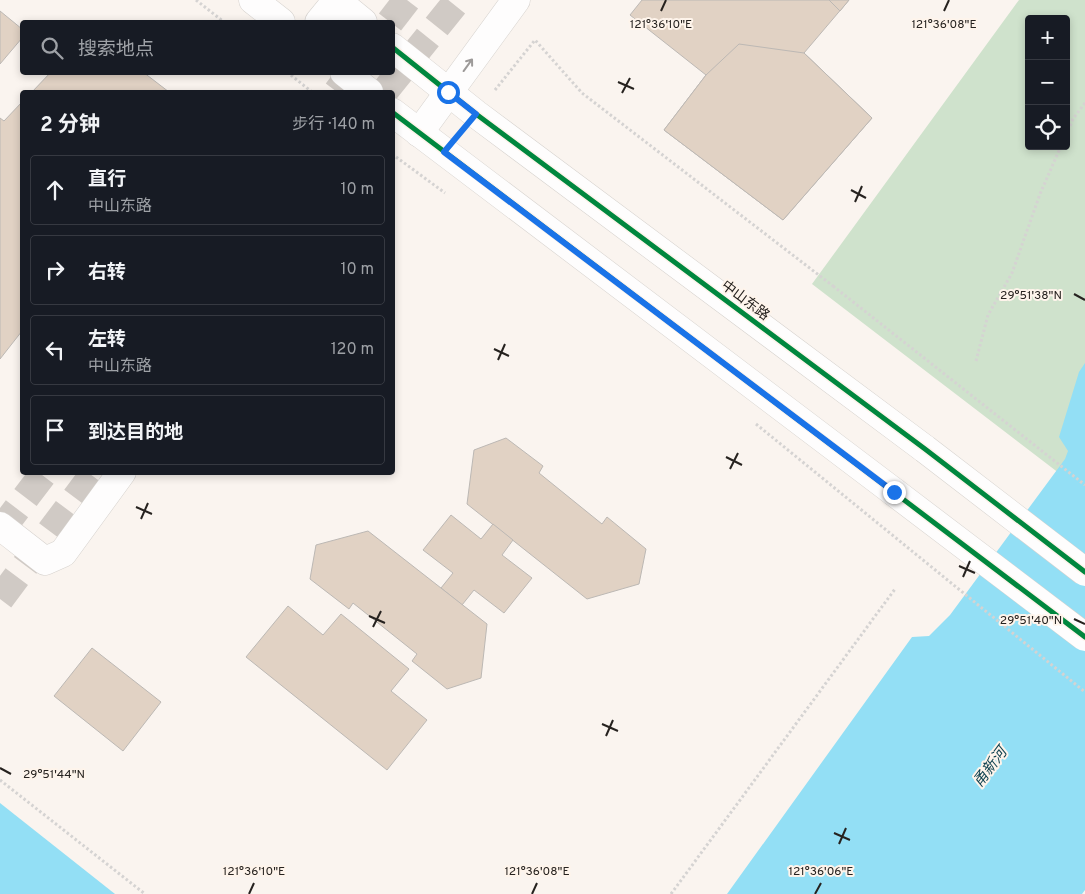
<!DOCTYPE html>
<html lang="zh">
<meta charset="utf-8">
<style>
:root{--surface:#171b24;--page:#20242c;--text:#f1f3f6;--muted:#9ea1a6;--line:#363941}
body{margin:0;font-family:Overpass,"Noto Sans SC",sans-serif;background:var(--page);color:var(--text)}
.controls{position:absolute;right:15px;top:15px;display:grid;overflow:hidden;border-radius:5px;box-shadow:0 2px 8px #0003}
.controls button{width:45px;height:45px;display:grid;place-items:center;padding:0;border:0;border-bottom:1px solid var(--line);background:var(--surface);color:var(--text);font:25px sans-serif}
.stop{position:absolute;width:15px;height:15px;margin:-11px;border:4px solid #1a73e8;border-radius:50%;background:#fff}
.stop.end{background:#1a73e8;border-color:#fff;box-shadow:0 1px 5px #0008}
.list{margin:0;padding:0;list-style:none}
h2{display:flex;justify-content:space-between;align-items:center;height:65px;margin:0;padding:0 20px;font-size:21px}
h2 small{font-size:16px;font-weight:400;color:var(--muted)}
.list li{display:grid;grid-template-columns:32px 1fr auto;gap:15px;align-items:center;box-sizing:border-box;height:70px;margin:0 10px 10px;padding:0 10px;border:1px solid var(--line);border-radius:5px}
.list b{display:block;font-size:19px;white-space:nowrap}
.list p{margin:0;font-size:16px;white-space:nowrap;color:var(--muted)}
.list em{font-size:16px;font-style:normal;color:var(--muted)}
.icon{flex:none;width:28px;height:28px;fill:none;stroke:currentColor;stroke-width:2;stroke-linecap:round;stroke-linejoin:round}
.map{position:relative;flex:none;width:1085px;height:894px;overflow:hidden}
.search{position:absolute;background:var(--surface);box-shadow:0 2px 8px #0003;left:20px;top:20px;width:375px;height:55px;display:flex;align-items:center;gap:12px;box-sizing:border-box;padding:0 18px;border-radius:5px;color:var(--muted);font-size:19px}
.panel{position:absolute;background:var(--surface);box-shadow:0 2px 8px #0003;left:20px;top:90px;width:375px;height:385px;border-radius:5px}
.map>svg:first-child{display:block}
</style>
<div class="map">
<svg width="1085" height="894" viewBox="0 0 1085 894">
<rect width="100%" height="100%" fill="#faf4ef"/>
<path fill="#cfe2cc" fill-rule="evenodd" d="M1019,0H1085V493L812,284ZM1029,19H1066V146H1029Z"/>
<g fill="#93dff5">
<path d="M1085,363V890L1082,894H727L912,637L929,636L950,615L1065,459L1068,451L1059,437L1079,372Z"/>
<path d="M0,803L115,894H0Z"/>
</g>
<g fill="#e1d2c4" stroke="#bcb8b4">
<path d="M642,0H849L804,53L872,118L783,220L664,130L706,75L630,15Z"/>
<path d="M829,0H849L840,11Z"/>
<path d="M0,11L22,29V38L0,64Z"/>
<path d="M739,44L804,53L872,118L783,220L664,130L706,75Z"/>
<path d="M51,72H143L169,92H32Z"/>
<path d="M22,102V331L0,359V118L4,121Z"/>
<path d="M506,438L543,466L539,473L602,524L607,517L646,549L639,584L587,599L467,504L474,450Z"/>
<path d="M451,515L481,539L493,524L513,540L502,555L532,578L504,613L474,590L462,605L441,588L453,573L423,550Z"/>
<path d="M368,531L487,624L481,678L447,689L412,661L417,654L353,603L349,609L310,579L316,545Z"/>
<path d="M288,606L323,635L341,614L409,669L391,691L427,720L387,770L246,657Z"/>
<path d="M92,648L161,702L123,751L54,696Z"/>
</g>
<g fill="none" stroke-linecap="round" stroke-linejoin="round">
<g stroke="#d0cac5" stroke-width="28" stroke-dasharray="28 14" stroke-linecap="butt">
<path d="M390,22L407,0"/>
<path d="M337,92L352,72"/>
<path d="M384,92L458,0"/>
<path d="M0,531L45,472"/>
<path d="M0,599L95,472"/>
</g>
<g stroke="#d6d2ce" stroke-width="29">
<path id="minor" d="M0,526L45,561L63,553L122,472"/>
</g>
<g stroke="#d6d2ce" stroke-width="29">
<g id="major">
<path d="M253,0L281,22"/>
<path d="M336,0L363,22"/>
<path d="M319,22L337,0"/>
<path d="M392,47L476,114L925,449"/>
<path d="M344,72L369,92"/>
<path d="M392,112L894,492"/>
<path d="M419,133L516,0"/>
</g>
</g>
<g stroke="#d5d3d2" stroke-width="3" stroke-dasharray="2.5 2.5" stroke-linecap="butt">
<path d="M196,0L224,22"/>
<path d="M287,72L312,92"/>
<path d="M495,90L535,40L582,93L833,286"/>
<path d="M1066,135L1073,119L1085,103"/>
<path d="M392,154L445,193"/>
<path d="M976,361L988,315L1012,273L1040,194L1061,146"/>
<path d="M0,780L145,894"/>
<path d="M671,894L895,589"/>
</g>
<use href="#minor" stroke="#fefdfd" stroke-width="28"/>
<use href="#major" stroke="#fefdfd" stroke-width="28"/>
<g stroke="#d6d2ce" stroke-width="29" stroke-linecap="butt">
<g id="major-bridge">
<path d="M925,449L1085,572"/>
<path d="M894,492L1085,637"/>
</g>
</g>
<g stroke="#d5d3d2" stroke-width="3" stroke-dasharray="2.5 2.5" stroke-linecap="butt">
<path d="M833,286L1085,485"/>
<path d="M756,424L1085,692"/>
</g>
<use href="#major-bridge" stroke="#fefdfd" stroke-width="28"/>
<g stroke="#fef4eb" stroke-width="8">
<g id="cycleway">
<path d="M392,47L476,114L925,449L1085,572"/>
<path d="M392,112L1085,637"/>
</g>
</g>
<use href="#cycleway" stroke="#00873e" stroke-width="5"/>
</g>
<defs><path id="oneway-shaft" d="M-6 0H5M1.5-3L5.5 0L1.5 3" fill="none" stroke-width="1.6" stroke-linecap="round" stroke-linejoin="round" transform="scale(1.25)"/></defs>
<use stroke="#9d9a99" href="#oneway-shaft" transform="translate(468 65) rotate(-54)"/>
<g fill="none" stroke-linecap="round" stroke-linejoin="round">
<path stroke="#1a73e8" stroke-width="6" d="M448,92L476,114L444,152L894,492"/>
</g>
<path fill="none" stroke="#26221f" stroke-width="2" d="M661,11L666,0M944,11L949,0M618,82L634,89M622,93L630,78M851,190L866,198M855,202L862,186M1074,294L1085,300M494,349L509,356M498,360L505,344M726,457L742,465M730,469L738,453M136,507L152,514M141,519L148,503M959,566L975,573M963,577L970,561M369,616L385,623M1074,619L1085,624M373,627L381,611M602,724L618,731M606,736L613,720M0,768L11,774M834,833L850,840M839,844L846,828M249,894L254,883M532,894L537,883M815,894L821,883"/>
<g text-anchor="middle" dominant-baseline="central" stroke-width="4" stroke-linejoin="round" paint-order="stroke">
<g font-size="14" fill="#26221f" stroke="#fef4eb">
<text transform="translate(745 301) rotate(37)">中山东路</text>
</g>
<g font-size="15" font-style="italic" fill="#0c3f4d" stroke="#fef4eb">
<text transform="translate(991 768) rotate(-53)">甬新河</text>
</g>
</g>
<g font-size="12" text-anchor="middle" fill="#26221f" stroke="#fef4eb" stroke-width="4" stroke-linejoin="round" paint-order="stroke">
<text x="661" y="28">121°36'10"E</text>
<text x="944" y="28">121°36'08"E</text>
<text x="1031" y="299">29°51'38"N</text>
<text x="1031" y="624">29°51'40"N</text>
<text x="54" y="778">29°51'44"N</text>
<text x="821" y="875">121°36'06"E</text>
<text x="254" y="875">121°36'10"E</text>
<text x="537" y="875">121°36'08"E</text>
</g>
</svg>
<div class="controls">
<button>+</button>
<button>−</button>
<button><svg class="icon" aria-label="locate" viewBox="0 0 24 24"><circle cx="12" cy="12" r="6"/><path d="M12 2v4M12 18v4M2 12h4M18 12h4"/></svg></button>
</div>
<div class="stop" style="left:448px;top:92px"></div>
<div class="stop end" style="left:894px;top:492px"></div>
<div class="search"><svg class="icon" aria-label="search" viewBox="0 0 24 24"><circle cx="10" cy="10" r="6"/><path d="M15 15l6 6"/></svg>搜索地点</div>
<section class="panel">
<h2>2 分钟<small>步行 · 140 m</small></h2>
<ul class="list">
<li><svg class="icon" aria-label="ahead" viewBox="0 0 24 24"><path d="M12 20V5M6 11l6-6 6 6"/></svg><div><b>直行</b><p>中山东路</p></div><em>10 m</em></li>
<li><svg class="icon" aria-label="right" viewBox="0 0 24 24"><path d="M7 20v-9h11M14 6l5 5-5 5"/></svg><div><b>右转</b></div><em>10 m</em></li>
<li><svg class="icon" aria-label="left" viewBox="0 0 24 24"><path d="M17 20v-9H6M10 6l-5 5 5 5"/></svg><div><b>左转</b><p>中山东路</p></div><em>120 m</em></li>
<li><svg class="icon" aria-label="arrive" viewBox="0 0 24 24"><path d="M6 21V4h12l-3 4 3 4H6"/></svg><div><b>到达目的地</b></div></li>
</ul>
</section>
</div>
